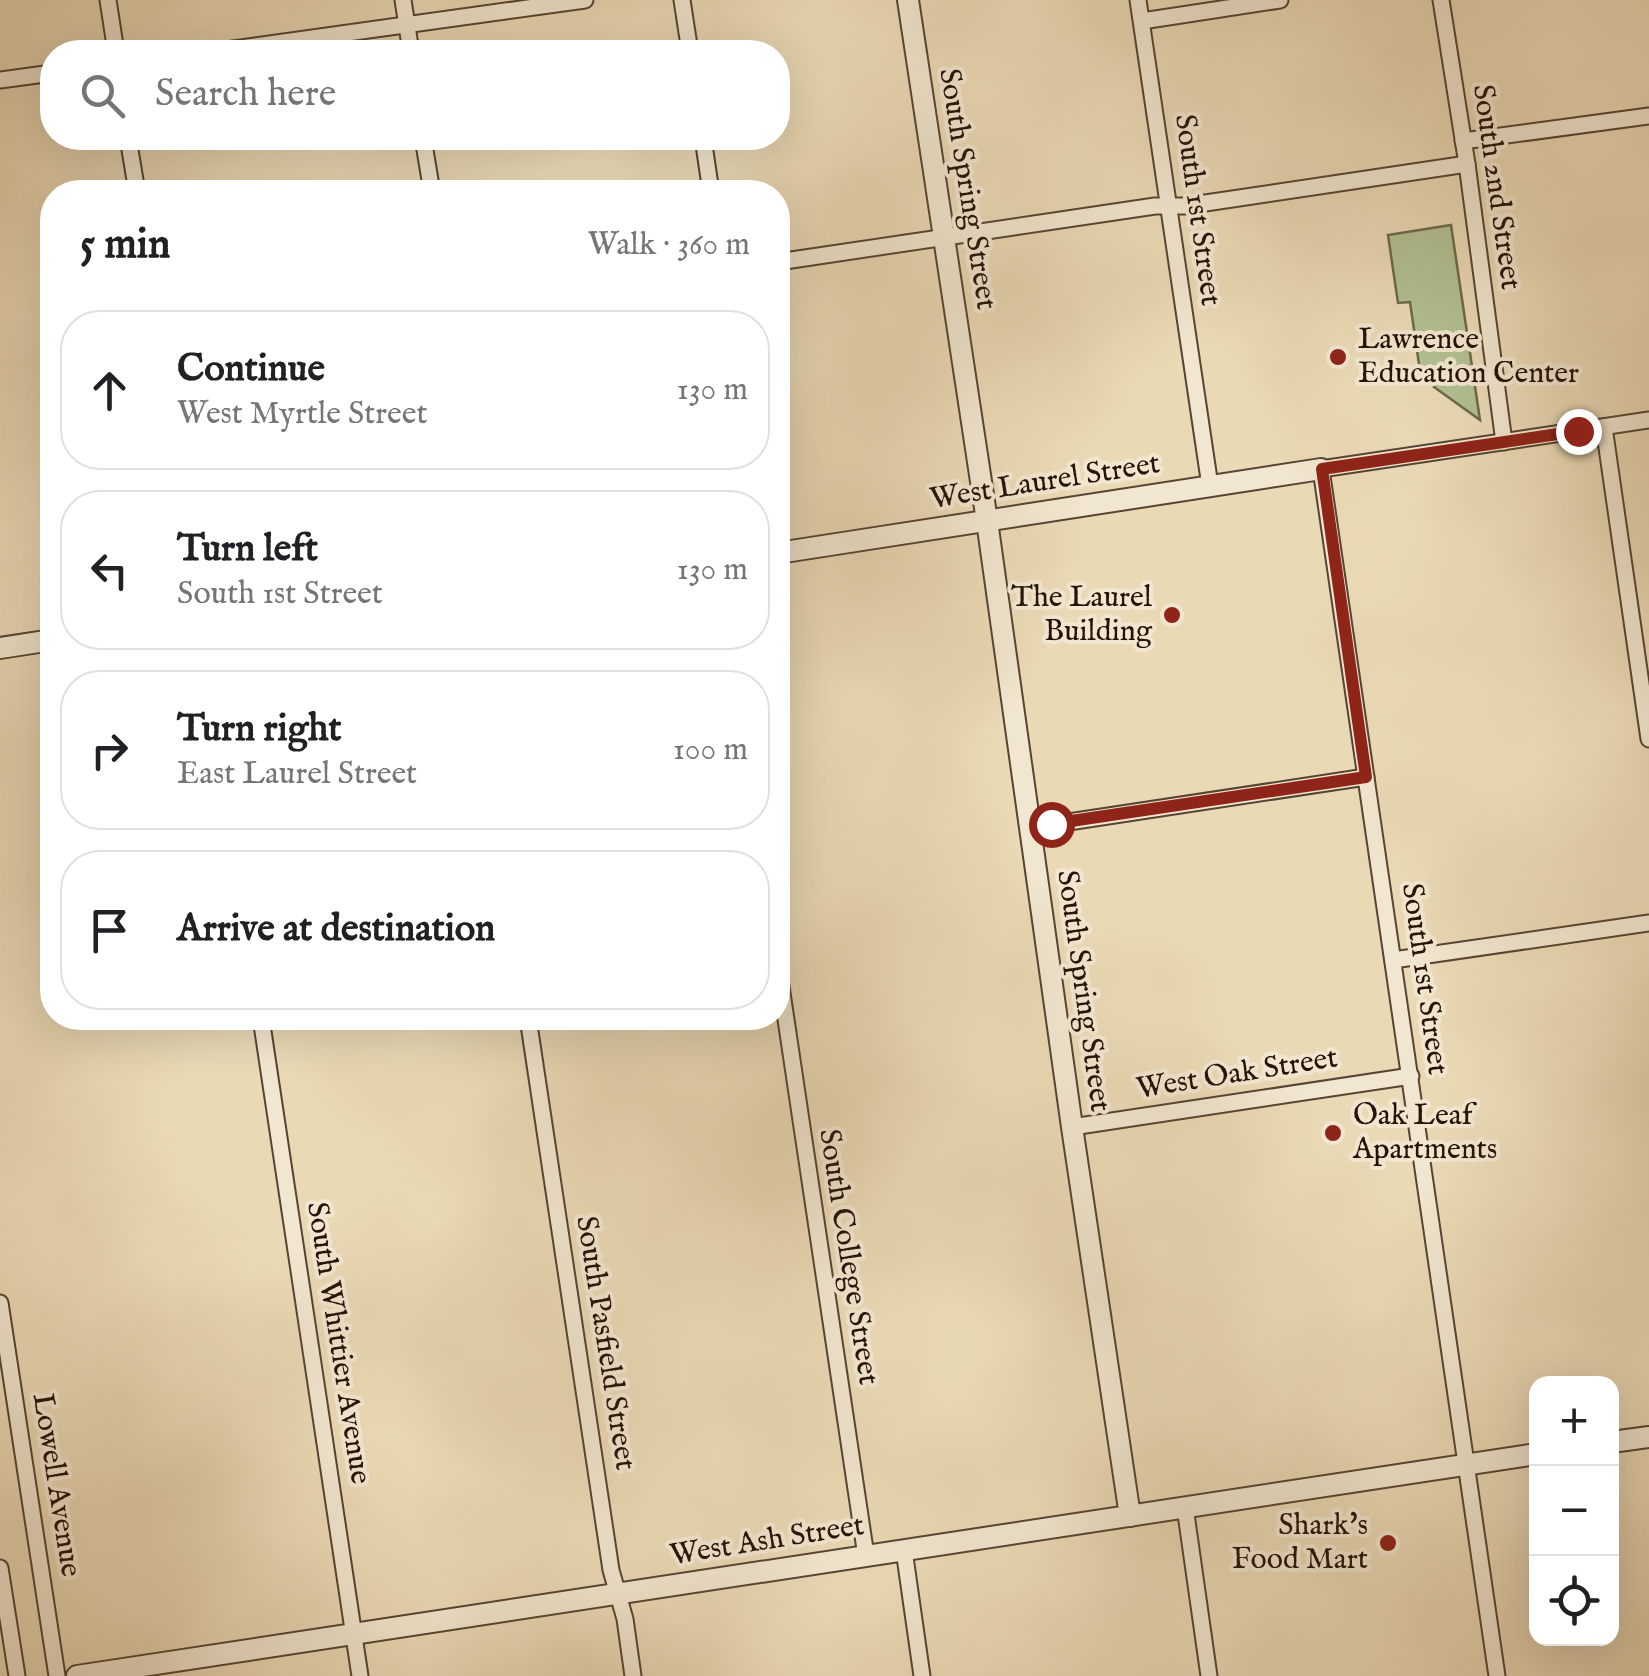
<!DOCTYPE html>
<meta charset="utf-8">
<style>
:root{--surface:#fff;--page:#f2f2f2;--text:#202124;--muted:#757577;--line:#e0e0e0}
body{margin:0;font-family:"IM FELL English",serif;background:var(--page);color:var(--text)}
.controls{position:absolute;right:30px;bottom:30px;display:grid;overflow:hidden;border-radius:20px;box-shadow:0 10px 40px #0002}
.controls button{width:90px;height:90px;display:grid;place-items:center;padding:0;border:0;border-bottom:2px solid var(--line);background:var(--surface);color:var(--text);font:50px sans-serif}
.stop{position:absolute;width:30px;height:30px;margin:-22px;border:8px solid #8f2418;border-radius:50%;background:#fff}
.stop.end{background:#8f2418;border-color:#fff;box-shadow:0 2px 10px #0008}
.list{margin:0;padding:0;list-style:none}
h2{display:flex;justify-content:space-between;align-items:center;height:130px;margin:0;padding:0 40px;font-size:42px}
h2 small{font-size:32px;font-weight:400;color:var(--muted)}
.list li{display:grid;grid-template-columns:65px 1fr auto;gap:30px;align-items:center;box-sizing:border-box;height:160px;margin:0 20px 20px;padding:0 20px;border:2px solid var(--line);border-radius:40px}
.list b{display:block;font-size:38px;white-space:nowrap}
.list p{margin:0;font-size:32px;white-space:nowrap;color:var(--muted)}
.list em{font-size:32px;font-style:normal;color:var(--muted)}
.icon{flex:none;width:55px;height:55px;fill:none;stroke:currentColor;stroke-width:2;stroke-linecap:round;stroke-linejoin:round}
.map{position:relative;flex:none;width:1649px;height:1676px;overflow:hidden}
.search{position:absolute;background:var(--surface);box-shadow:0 10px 40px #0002;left:40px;top:40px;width:750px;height:110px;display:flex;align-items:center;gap:25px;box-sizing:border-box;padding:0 35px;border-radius:40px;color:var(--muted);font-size:38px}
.panel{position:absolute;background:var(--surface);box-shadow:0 10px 40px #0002;left:40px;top:180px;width:750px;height:850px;border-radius:40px}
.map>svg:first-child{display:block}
</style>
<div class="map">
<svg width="1649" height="1676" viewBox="0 0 1649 1676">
<rect width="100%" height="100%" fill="#ead9b5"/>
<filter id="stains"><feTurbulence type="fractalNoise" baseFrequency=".002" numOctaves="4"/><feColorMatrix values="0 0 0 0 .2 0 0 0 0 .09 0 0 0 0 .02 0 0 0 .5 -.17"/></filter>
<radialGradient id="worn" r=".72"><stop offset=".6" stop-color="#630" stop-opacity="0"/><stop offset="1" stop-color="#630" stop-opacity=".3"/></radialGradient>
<path fill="#b1c091" stroke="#6c694c" stroke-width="2.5" d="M1451,225L1480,420L1434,387L1441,377L1431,371L1424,380L1421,378L1410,302L1398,303L1388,235Z"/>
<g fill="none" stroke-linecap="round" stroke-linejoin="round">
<g stroke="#574433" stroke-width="19">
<g id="minor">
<path d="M108,0L116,52"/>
<path d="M403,0L411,52"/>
<path d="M682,0L690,52"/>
<path d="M1138,0L1210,486"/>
<path d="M1441,0L1467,164L1504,442"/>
<path d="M1142,21L1280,0"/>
<path d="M211,52L585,0"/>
<path d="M0,80L52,73"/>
<path d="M128,138L137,192"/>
<path d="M423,138L432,192"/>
<path d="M703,138L711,192"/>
<path d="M1463,141L1649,116"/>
<path d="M778,262L1155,206H1185L1467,164"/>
<path d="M1604,427L1649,739"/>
<path d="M1029,828L1366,777"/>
<path d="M1393,960L1649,923"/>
<path d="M778,966L866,1556"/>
<path d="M261,1018L360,1676"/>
<path d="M528,1018L611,1570L625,1619L633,1676"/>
<path d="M1072,1127L1411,1076"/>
<path d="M0,1303L57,1676"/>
<path d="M1185,1507L1209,1676"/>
<path d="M904,1550L922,1676"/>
<path d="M0,1568L17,1676"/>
<path d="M1497,1676L1321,469L1649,420"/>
</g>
</g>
<g stroke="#574433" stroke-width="24">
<g id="tertiary">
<path d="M908,0L987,521L1072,1127L1130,1516"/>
<path d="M778,553L1321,469"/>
<path d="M0,648L52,640"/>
<path d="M1612,1442L1649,1437"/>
<path d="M77,1676L1536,1454"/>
</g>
</g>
<use href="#minor" stroke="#f1e6cf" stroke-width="15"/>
<use href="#tertiary" stroke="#f1e6cf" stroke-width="20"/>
</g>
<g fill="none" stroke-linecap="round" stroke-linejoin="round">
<path stroke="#8f2418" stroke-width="12" d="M1051,824L1366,777L1322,469L1578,431"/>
</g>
<g fill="#8f2418" stroke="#f1e6cf" stroke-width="4">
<circle cx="1338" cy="357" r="10"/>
<circle cx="1172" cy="615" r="10"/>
<circle cx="1333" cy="1133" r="10"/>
<circle cx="1388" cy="1543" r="10"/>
</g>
<g text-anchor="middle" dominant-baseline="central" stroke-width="8" stroke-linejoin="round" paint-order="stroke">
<g font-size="30" fill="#261208" stroke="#f1e6cf">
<text transform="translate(1496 187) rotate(82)">South 2nd Street</text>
<text transform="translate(967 189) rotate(81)">South Spring Street</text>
<text transform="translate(1197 210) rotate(82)">South 1st Street</text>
<text transform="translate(1045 482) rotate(-9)">West Laurel Street</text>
<text transform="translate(1424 979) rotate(82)">South 1st Street</text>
<text transform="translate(1083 991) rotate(82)">South Spring Street</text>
<text transform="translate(1237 1074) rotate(-9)">West Oak Street</text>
<text transform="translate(848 1257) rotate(81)">South College Street</text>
<text transform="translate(338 1343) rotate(81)">South Whittier Avenue</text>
<text transform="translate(605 1343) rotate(81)">South Pasfield Street</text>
<text transform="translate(56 1485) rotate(81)">Lowell Avenue</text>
<text transform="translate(767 1541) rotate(-9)">West Ash Street</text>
</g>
<g font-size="30" fill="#261208" stroke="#f1e6cf" text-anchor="start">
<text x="1358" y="340">Lawrence<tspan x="1358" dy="34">Education Center</tspan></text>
<text x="1152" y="598" text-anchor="end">The Laurel<tspan x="1152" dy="34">Building</tspan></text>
<text x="1353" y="1116">Oak Leaf<tspan x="1353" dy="34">Apartments</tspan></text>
<text x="1368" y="1526" text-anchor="end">Shark's<tspan x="1368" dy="34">Food Mart</tspan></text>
</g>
</g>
<rect width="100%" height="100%" filter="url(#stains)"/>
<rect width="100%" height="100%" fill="url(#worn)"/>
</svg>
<div class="controls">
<button>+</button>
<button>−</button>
<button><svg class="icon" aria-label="locate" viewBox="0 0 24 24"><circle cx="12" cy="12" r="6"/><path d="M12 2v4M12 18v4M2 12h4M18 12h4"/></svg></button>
</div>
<div class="stop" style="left:1051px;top:824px"></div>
<div class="stop end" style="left:1578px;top:431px"></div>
<div class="search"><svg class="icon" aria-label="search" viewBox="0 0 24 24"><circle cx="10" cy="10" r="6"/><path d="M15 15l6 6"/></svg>Search here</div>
<section class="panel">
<h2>5 min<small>Walk · 360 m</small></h2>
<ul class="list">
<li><svg class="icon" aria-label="ahead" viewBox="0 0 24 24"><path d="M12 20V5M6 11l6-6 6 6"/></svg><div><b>Continue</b><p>West Myrtle Street</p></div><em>130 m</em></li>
<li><svg class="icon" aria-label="left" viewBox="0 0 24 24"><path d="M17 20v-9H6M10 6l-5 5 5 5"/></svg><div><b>Turn left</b><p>South 1st Street</p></div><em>130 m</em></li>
<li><svg class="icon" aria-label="right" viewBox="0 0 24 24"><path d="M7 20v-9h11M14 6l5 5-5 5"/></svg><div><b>Turn right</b><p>East Laurel Street</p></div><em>100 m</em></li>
<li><svg class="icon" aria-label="arrive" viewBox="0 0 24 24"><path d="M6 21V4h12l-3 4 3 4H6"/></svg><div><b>Arrive at destination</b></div></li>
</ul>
</section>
</div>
